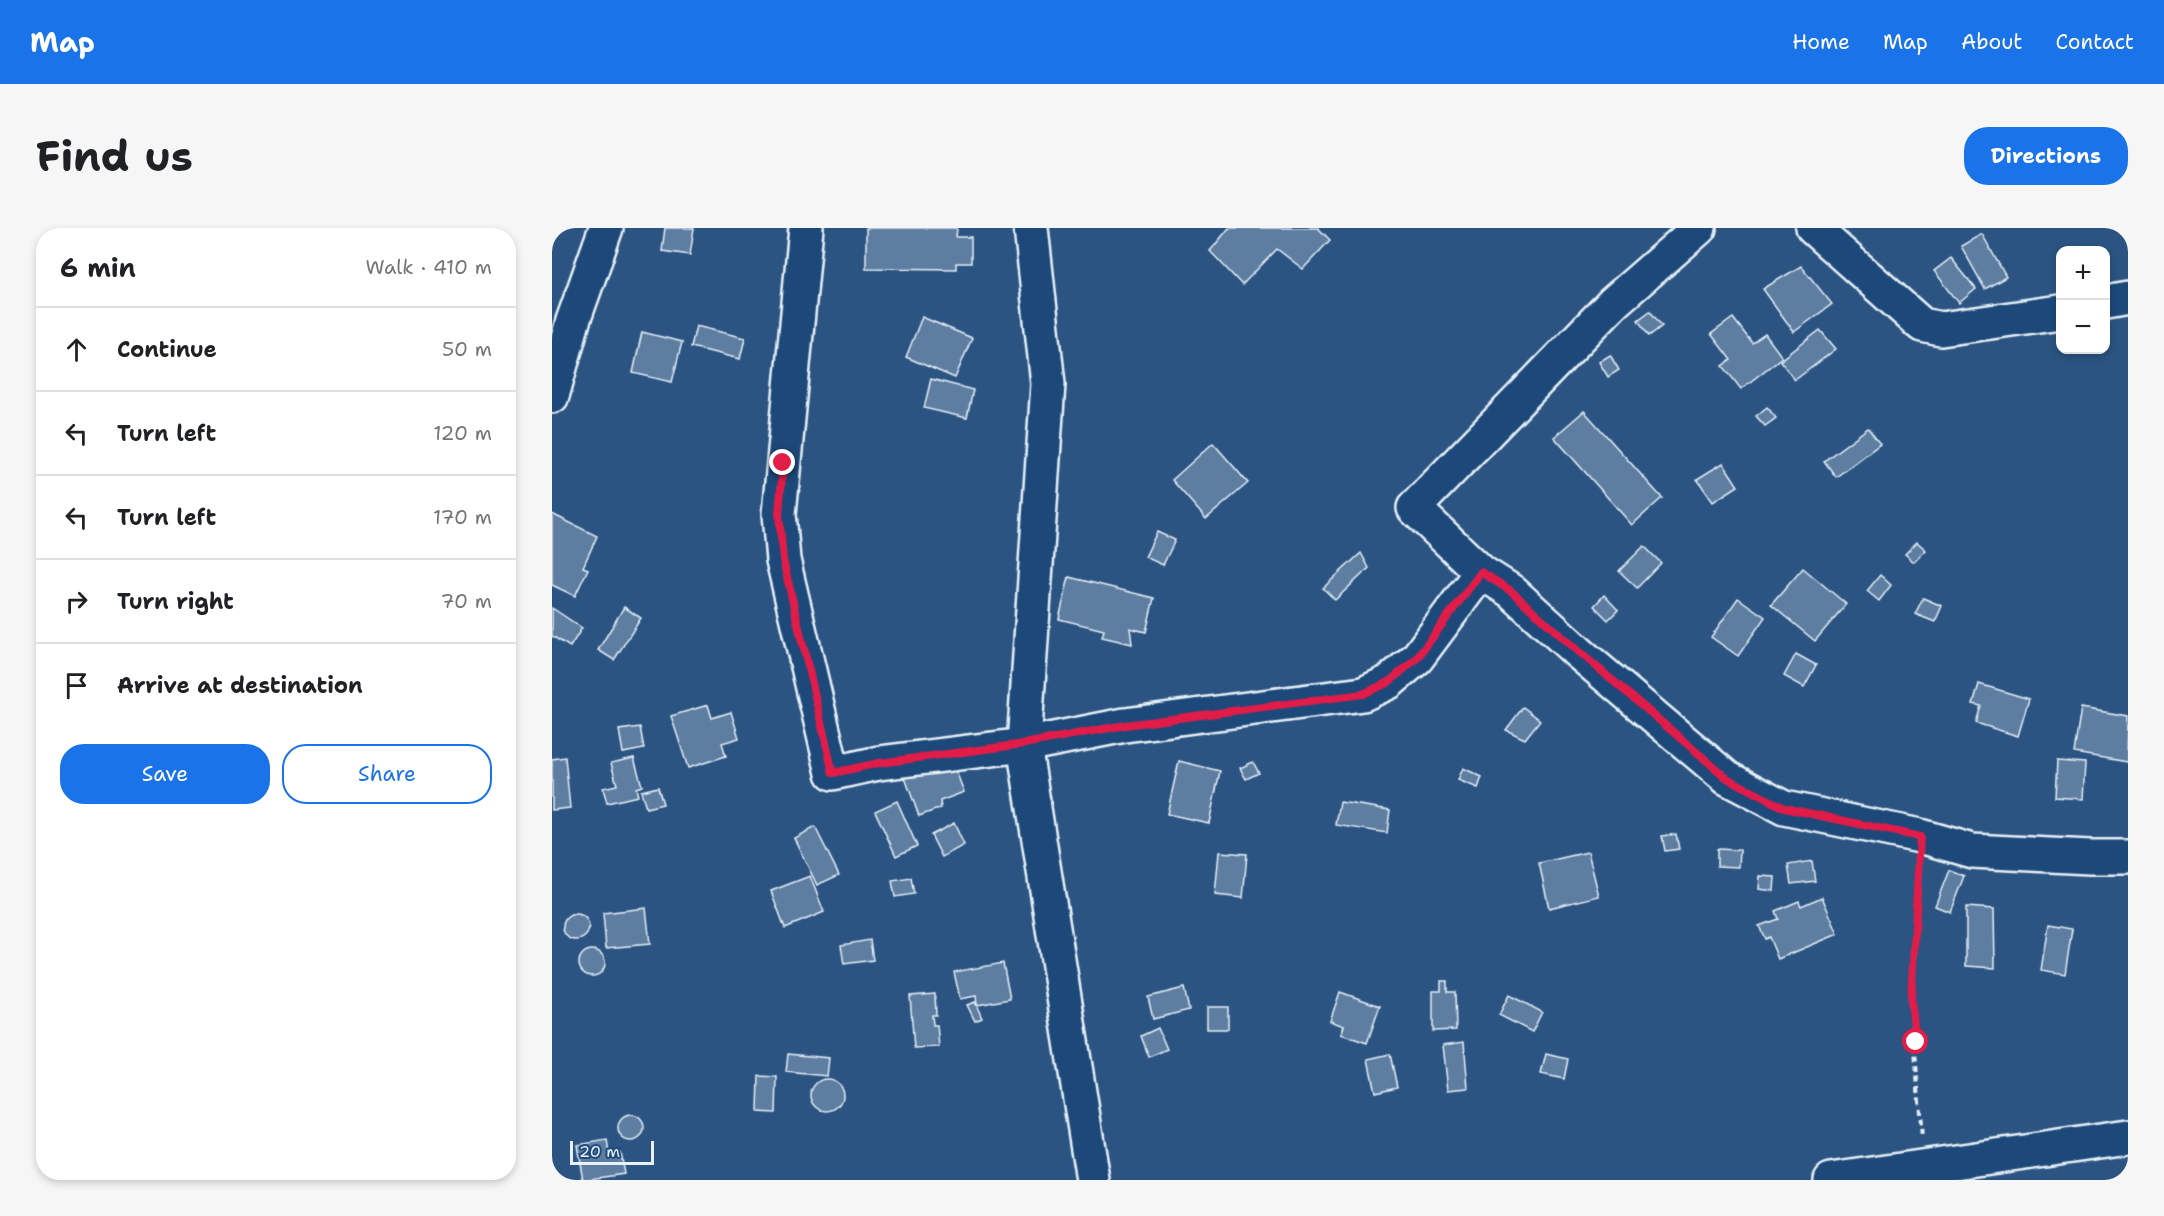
<!DOCTYPE html>
<meta charset="utf-8">
<style>
:root{--surface:#fff;--page:#f6f6f6;--text:#202124;--muted:#757577;--line:#e0e0e0;--accent:#1a73e8}
body{margin:0;font-family:"Shantell Sans",sans-serif;background:var(--page);color:var(--text)}
.controls{position:absolute;right:18px;top:18px;display:grid;overflow:hidden;border-radius:12px;box-shadow:0 3px 9px #0003}
.controls button{width:54px;height:54px;display:grid;place-items:center;padding:0;border:0;border-bottom:2px solid var(--line);background:var(--surface);color:var(--text);font:30px sans-serif}
.scale{position:absolute;left:18px;bottom:15px;width:84px;box-sizing:border-box;padding-left:6px;border:3px solid #e8f1f8;border-top:0;font-size:16px;line-height:21px;white-space:nowrap;color:#e8f1f8;-webkit-text-stroke:4px #1f4a7a;paint-order:stroke}
.stop{position:absolute;width:18px;height:18px;margin:-14px;border:4px solid #e11d48;border-radius:50%;background:#fff}
.stop.end{background:#e11d48;border-color:#fff;box-shadow:0 2px 6px #0008}
.list{margin:0;padding:0;list-style:none}
h2{display:flex;justify-content:space-between;align-items:center;height:78px;margin:0;padding:0 24px;font-size:26px}
h2 small{font-size:20px;font-weight:400;color:var(--muted)}
.list li{display:grid;grid-template-columns:39px 1fr auto;gap:18px;align-items:center;box-sizing:border-box;height:84px;padding:0 24px;border-top:2px solid var(--line)}
.list b{display:block;font-size:22px;white-space:nowrap}
.list em{font-size:20px;font-style:normal;color:var(--muted)}
.actions{display:flex;gap:12px;padding:18px 24px}
.actions a{flex:1;padding:14px 0;border:2px solid var(--accent);border-radius:24px;text-align:center;font-size:21px;color:var(--accent)}
.actions .main{background:var(--accent);color:#fff}
.icon{flex:none;width:33px;height:33px;fill:none;stroke:currentColor;stroke-width:2;stroke-linecap:round;stroke-linejoin:round}
.map{position:relative;flex:none;width:1576px;height:952px;overflow:hidden;border-radius:24px}
header{display:flex;align-items:center;gap:36px;box-sizing:border-box;height:84px;padding:0 30px;background:var(--accent);color:#fff}
header strong{font-size:28px}
nav{display:flex;gap:33px;margin-inline-start:auto;font-size:21px}
.intro{display:flex;align-items:center;justify-content:space-between;box-sizing:border-box;height:144px;padding:0 36px}
h1{margin:0;font-size:42px}
.button{padding:15px 27px;border-radius:24px;background:var(--accent);color:#fff;font-size:21px;font-weight:700}
main{display:flex;gap:36px;padding:0 36px}
aside{flex:1;background:var(--surface);border-radius:24px;box-shadow:0 3px 9px #0003}
.map>svg:first-child{display:block}
</style>
<header>
<strong>Map</strong>
<nav><a>Home</a><a>Map</a><a>About</a><a>Contact</a></nav>
</header>
<div class="intro"><h1>Find us</h1><a class="button">Directions</a></div>
<main>
<aside>
<h2>6 min<small>Walk · 410 m</small></h2>
<ul class="list">
<li><svg class="icon" aria-label="ahead" viewBox="0 0 24 24"><path d="M12 20V5M6 11l6-6 6 6"/></svg><div><b>Continue</b></div><em>50 m</em></li>
<li><svg class="icon" aria-label="left" viewBox="0 0 24 24"><path d="M17 20v-9H6M10 6l-5 5 5 5"/></svg><div><b>Turn left</b></div><em>120 m</em></li>
<li><svg class="icon" aria-label="left" viewBox="0 0 24 24"><path d="M17 20v-9H6M10 6l-5 5 5 5"/></svg><div><b>Turn left</b></div><em>170 m</em></li>
<li><svg class="icon" aria-label="right" viewBox="0 0 24 24"><path d="M7 20v-9h11M14 6l5 5-5 5"/></svg><div><b>Turn right</b></div><em>70 m</em></li>
<li><svg class="icon" aria-label="arrive" viewBox="0 0 24 24"><path d="M6 21V4h12l-3 4 3 4H6"/></svg><div><b>Arrive at destination</b></div></li>
</ul>
<div class="actions"><a class="main">Save</a><a>Share</a></div>
</aside>
<div class="map">
<svg width="1576" height="952" viewBox="0 0 1576 952">
<rect width="100%" height="100%" fill="#2b5482"/>
<filter id="ink" filterUnits="userSpaceOnUse"><feTurbulence type="fractalNoise" baseFrequency=".0167" numOctaves="2"/><feDisplacementMap in="SourceGraphic" scale="12" xChannelSelector="R" yChannelSelector="G"/><feConvolveMatrix kernelMatrix="1 2 1 2 8 2 1 2 1" color-interpolation-filters="sRGB"/></filter>
<g filter="url(#ink)">
<g fill="#5d7da1" stroke="#e8f1f8" stroke-width="1.5">
<path d="M113,0H142L138,27L110,23Z"/>
<path d="M314,0H405L404,9H419V35H404V41L314,40Z"/>
<path d="M677,0H766L778,12L751,41L725,21L690,57L658,23Z"/>
<path d="M1430,6L1454,49L1433,61L1409,18Z"/>
<path d="M1399,30L1424,61L1407,75L1382,43Z"/>
<path d="M1249,38L1280,76L1242,104L1211,61Z"/>
<path d="M1098,83L1110,98L1097,108L1086,92Z"/>
<path d="M370,89L420,110L403,150L354,129Z"/>
<path d="M1181,90L1200,115L1213,106L1230,129L1189,161L1171,138L1179,132L1159,106Z"/>
<path d="M144,98L193,110L188,131L139,119Z"/>
<path d="M1268,102L1284,121L1243,152L1228,133Z"/>
<path d="M90,104L130,114L120,154L81,145Z"/>
<path d="M1058,127L1067,142L1056,149L1047,134Z"/>
<path d="M379,151L421,162L415,190L372,180Z"/>
<path d="M1215,179L1224,190L1213,198L1204,188Z"/>
<path d="M1032,183L1110,270L1080,297L1002,209Z"/>
<path d="M1316,200L1328,216L1284,249L1272,233Z"/>
<path d="M661,215L696,255L654,291L620,252Z"/>
<path d="M1171,235L1186,258L1161,274L1145,251Z"/>
<path d="M0,286L45,308L31,339L36,341L23,368L0,357Z"/>
<path d="M605,304L623,312L611,337L593,329Z"/>
<path d="M1365,314L1374,322L1362,334L1353,326Z"/>
<path d="M1092,318L1109,335L1085,360L1067,343Z"/>
<path d="M809,325L817,340L783,372L771,360Z"/>
<path d="M1251,340L1294,376L1263,413L1219,377Z"/>
<path d="M1328,347L1339,357L1327,373L1315,363Z"/>
<path d="M517,349L602,370L594,404L578,400L580,416L550,409L552,402L507,391Z"/>
<path d="M1052,367L1066,382L1056,392L1042,378Z"/>
<path d="M1186,370L1213,389L1186,428L1159,409Z"/>
<path d="M1371,370L1390,378L1383,394L1363,386Z"/>
<path d="M72,379L89,390L62,432L46,422Z"/>
<path d="M0,380L30,400L18,419L0,408Z"/>
<path d="M1244,426L1264,437L1252,459L1232,448Z"/>
<path d="M1427,456L1477,471L1466,508L1424,495L1429,478L1421,476Z"/>
<path d="M156,477L160,490L179,484L187,510L170,515L174,528L136,540L119,488Z"/>
<path d="M971,479L988,492L973,511L954,502Z"/>
<path d="M1529,480L1576,488L1575,534L1522,525Z"/>
<path d="M88,499L92,521L71,525L67,502Z"/>
<path d="M13,529L18,580L0,582V531Z"/>
<path d="M82,530L90,558L84,560L86,568L55,575L51,560L65,557L59,535Z"/>
<path d="M399,530L412,564L388,573L389,580L367,588L352,547Z"/>
<path d="M627,533L668,543L657,595L615,586Z"/>
<path d="M1505,533L1533,535L1531,571L1503,569Z"/>
<path d="M701,534L707,545L694,551L688,540Z"/>
<path d="M911,540L930,549L926,560L906,552Z"/>
<path d="M106,559L111,576L94,580L89,563Z"/>
<path d="M345,573L365,618L344,628L323,583Z"/>
<path d="M788,574L838,582L835,605L784,597Z"/>
<path d="M402,595L412,617L390,629L379,607Z"/>
<path d="M263,599L287,647L265,657L242,610Z"/>
<path d="M1124,606L1127,621L1113,623L1110,608Z"/>
<path d="M1165,621L1188,622L1187,639L1165,638Z"/>
<path d="M667,624L695,626L691,670L663,667Z"/>
<path d="M1036,624L1047,668L997,680L987,635Z"/>
<path d="M1260,633L1263,653L1239,656L1236,637Z"/>
<path d="M1397,642L1412,648L1398,684L1383,678Z"/>
<path d="M258,648L272,684L233,700L219,663Z"/>
<path d="M1208,648L1223,649L1222,663L1207,661Z"/>
<path d="M359,650L362,666L343,669L340,653Z"/>
<path d="M1270,669L1286,706L1226,731L1217,709L1213,711L1207,698L1226,691L1223,683L1247,673L1249,678Z"/>
<path d="M1414,679L1442,681L1443,740L1414,738Z"/>
<path d="M94,680L98,716L54,720L51,685Z"/>
<circle cx="24" cy="699" r="13"/>
<path d="M1496,697L1520,701L1513,746L1489,742Z"/>
<path d="M318,712L321,732L292,736L289,717Z"/>
<circle cx="40" cy="735" r="13"/>
<path d="M451,735L458,771L425,777L424,768L408,771L402,744Z"/>
<path d="M889,753H895V764H903L904,802L881,803V763H889Z"/>
<path d="M632,760L637,782L601,791L596,769Z"/>
<path d="M788,764L828,778L815,815L789,806L792,798L778,793Z"/>
<path d="M383,766L384,787H380L381,797H385L387,819L362,820L358,768Z"/>
<path d="M957,767L990,784L980,804L947,787Z"/>
<path d="M423,774L430,790L423,793L415,777Z"/>
<rect x="655" y="779" width="21" height="22"/>
<path d="M606,800L615,821L597,829L589,808Z"/>
<path d="M912,814L916,860L896,862L891,817Z"/>
<path d="M236,826L277,830L275,848L234,844Z"/>
<path d="M838,826L845,859L823,864L816,831Z"/>
<path d="M994,826L1016,831L1012,851L989,846Z"/>
<path d="M207,848L225,849L224,885L206,884Z"/>
<circle cx="275" cy="867" r="16"/>
<circle cx="79" cy="900" r="13"/>
<path d="M55,912L57,926L68,924L72,946L31,952L25,917Z"/>
</g>
<g fill="none" stroke-linecap="round" stroke-linejoin="round">
<g stroke="#e8f1f8" stroke-width="38">
<g id="minor">
<path d="M254,0L227,286L231,332L281,545L327,535L472,517L573,497L811,466L837,454L865,430L929,344"/>
<path d="M479,0L496,156L472,517L541,952"/>
<path d="M1147,0L1061,75L862,280L929,344L959,363L1026,424L1175,550L1232,580L1368,608L1420,623L1538,629H1576"/>
<path d="M1261,0L1370,97L1389,101L1508,84"/>
<path d="M1554,74L1576,70"/>
<path d="M0,168L21,93L54,0"/>
</g>
</g>
<g stroke="#e8f1f8" stroke-width="38">
<path id="major" d="M1279,952L1576,909"/>
</g>
<path stroke="#e8f1f8" stroke-width="4" stroke-dasharray="6 4.5" stroke-linecap="butt" d="M1367,639L1359,773L1370,910"/>
<use href="#minor" stroke="#1f4a7a" stroke-width="33"/>
<use href="#major" stroke="#1f4a7a" stroke-width="33"/>
</g>
</g>
<g fill="none" stroke-linecap="round" stroke-linejoin="round" filter="url(#ink)">
<path stroke="#e11d48" stroke-width="8" d="M231,235L227,286L231,332L281,545L327,535L472,516L573,497L811,466L837,454L865,430L929,344L959,363L1026,423L1175,550L1232,580L1368,609L1359,773L1364,814"/>
</g>
</svg>
<div class="controls">
<button>+</button>
<button>−</button>
</div>
<div class="scale">20 m</div>
<div class="stop" style="left:1364px;top:814px"></div>
<div class="stop end" style="left:231px;top:235px"></div>
</div>
</main>
